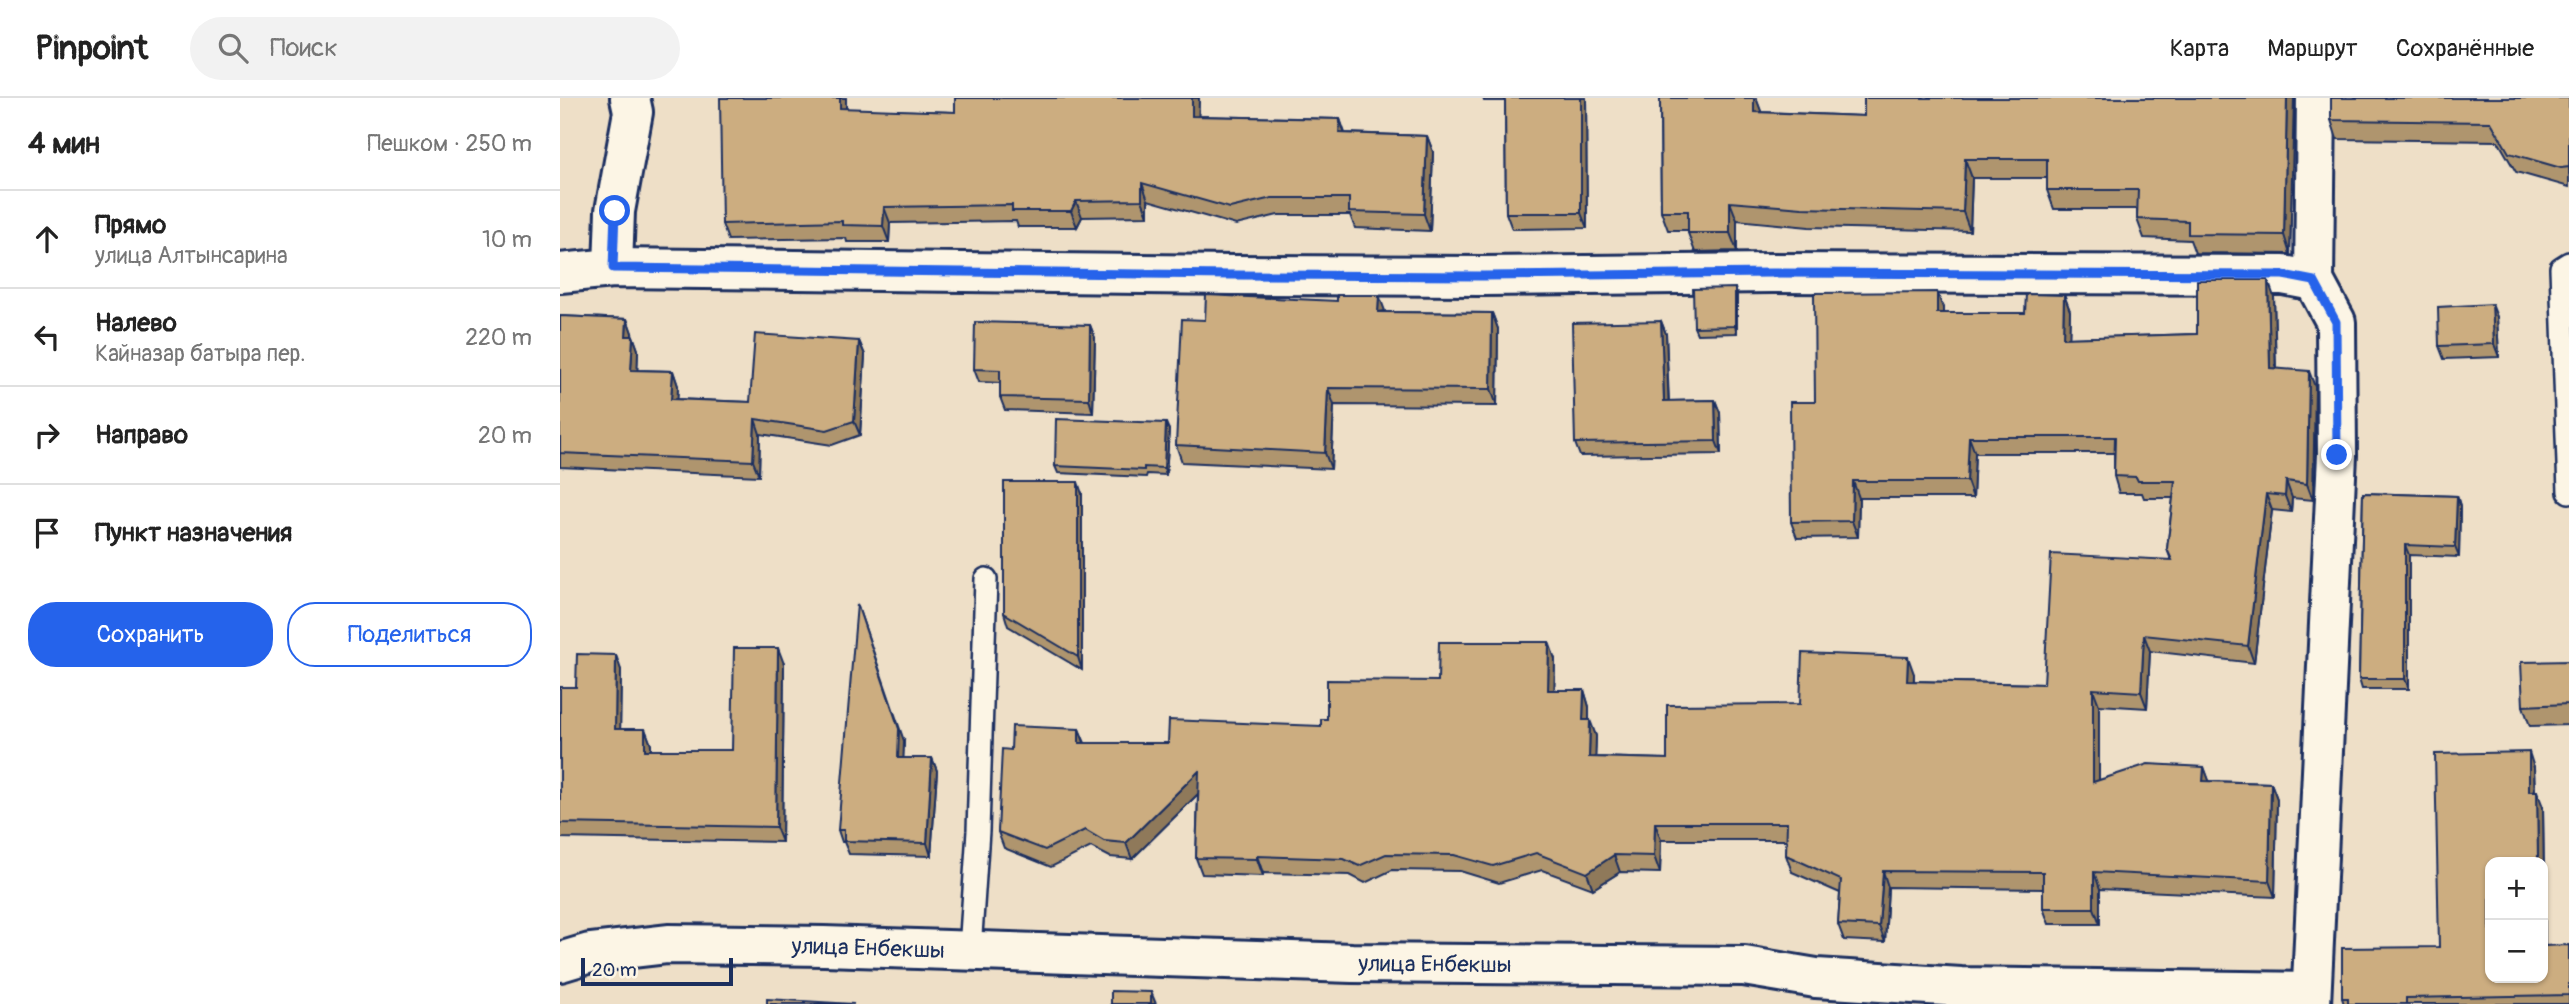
<!DOCTYPE html>
<html lang="ru">
<meta charset="utf-8">
<style>
:root{--surface:#fff;--page:#f2f2f2;--text:#222;--muted:#767676;--line:#e0e0e0;--accent:#2563eb}
body{margin:0;font-family:Pangolin,sans-serif;background:var(--page);color:var(--text)}
.controls{position:absolute;right:21px;bottom:21px;display:grid;overflow:hidden;border-radius:14px;box-shadow:0 2px 5px #0004}
.controls button{width:63px;height:63px;display:grid;place-items:center;padding:0;border:0;border-bottom:2px solid var(--line);background:var(--surface);color:var(--text);font:35px sans-serif}
.scale{position:absolute;left:21px;bottom:18px;width:152px;box-sizing:border-box;padding-left:7px;border:4px solid #1b2f5e;border-top:0;font-size:19px;line-height:24px;white-space:nowrap;color:#1b2f5e;-webkit-text-stroke:5px #fcf5e5;paint-order:stroke}
.stop{position:absolute;width:21px;height:21px;margin:-16px;border:5px solid #2563eb;border-radius:50%;background:#fff}
.stop.end{background:#2563eb;border-color:#fff;box-shadow:0 2px 7px #0008}
.list{margin:0;padding:0;list-style:none}
h2{display:flex;justify-content:space-between;align-items:center;height:91px;margin:0;padding:0 28px;font-size:30px}
h2 small{font-size:23px;font-weight:400;color:var(--muted)}
.list li{display:grid;grid-template-columns:46px 1fr auto;gap:21px;align-items:center;box-sizing:border-box;height:98px;padding:0 28px;border-top:2px solid var(--line)}
.list b{display:block;font-size:26px;white-space:nowrap}
.list p{margin:0;font-size:23px;white-space:nowrap;color:var(--muted)}
.list em{font-size:23px;font-style:normal;color:var(--muted)}
.actions{display:flex;gap:14px;padding:21px 28px}
.actions a{flex:1;padding:16px 0;border:2px solid var(--accent);border-radius:28px;text-align:center;font-size:24px;color:var(--accent)}
.actions .main{background:var(--accent);color:#fff}
.icon{flex:none;width:38px;height:38px;fill:none;stroke:currentColor;stroke-width:2;stroke-linecap:round;stroke-linejoin:round}
.map{position:relative;flex:none;width:2009px;height:906px;overflow:hidden}
header{display:flex;align-items:center;gap:42px;box-sizing:border-box;height:98px;padding:0 35px;background:var(--surface);border-bottom:2px solid var(--line)}
header strong{font-size:33px}
nav{display:flex;gap:38px;margin-inline-start:auto;font-size:24px}
.search{width:490px;height:63px;background:var(--page);display:flex;align-items:center;gap:18px;box-sizing:border-box;padding:0 24px;border-radius:38px;color:var(--muted);font-size:26px}
main{display:flex}
aside{flex:1;background:var(--surface)}
.map>svg:first-child{display:block}
</style>
<header>
<strong>Pinpoint</strong>
<div class="search"><svg class="icon" aria-label="search" viewBox="0 0 24 24"><circle cx="10" cy="10" r="6"/><path d="M15 15l6 6"/></svg>Поиск</div>
<nav><a>Карта</a><a>Маршрут</a><a>Сохранённые</a></nav>
</header>
<main>
<aside>
<h2>4 мин<small>Пешком · 250 m</small></h2>
<ul class="list">
<li><svg class="icon" aria-label="ahead" viewBox="0 0 24 24"><path d="M12 20V5M6 11l6-6 6 6"/></svg><div><b>Прямо</b><p>улица Алтынсарина</p></div><em>10 m</em></li>
<li><svg class="icon" aria-label="left" viewBox="0 0 24 24"><path d="M17 20v-9H6M10 6l-5 5 5 5"/></svg><div><b>Налево</b><p>Кайназар батыра пер.</p></div><em>220 m</em></li>
<li><svg class="icon" aria-label="right" viewBox="0 0 24 24"><path d="M7 20v-9h11M14 6l5 5-5 5"/></svg><div><b>Направо</b></div><em>20 m</em></li>
<li><svg class="icon" aria-label="arrive" viewBox="0 0 24 24"><path d="M6 21V4h12l-3 4 3 4H6"/></svg><div><b>Пункт назначения</b></div></li>
</ul>
<div class="actions"><a class="main">Сохранить</a><a>Поделиться</a></div>
</aside>
<div class="map">
<svg width="2009" height="906" viewBox="0 0 2009 906">
<rect width="100%" height="100%" fill="#eedfc7"/>
<filter id="ink" filterUnits="userSpaceOnUse"><feTurbulence type="fractalNoise" baseFrequency=".0143" numOctaves="2"/><feDisplacementMap in="SourceGraphic" scale="14" xChannelSelector="R" yChannelSelector="G"/><feConvolveMatrix kernelMatrix="1 2 1 2 8 2 1 2 1" color-interpolation-filters="sRGB"/></filter>
<g filter="url(#ink)">
<g fill="none" stroke-linecap="round" stroke-linejoin="round">
<g stroke="#1b2f5e" stroke-width="26">
<g id="lane">
<path d="M2009,165L2001,170L2009,394"/>
<path d="M410,852L418,733L426,481"/>
</g>
</g>
<g stroke="#1b2f5e" stroke-width="44">
<g id="street">
<path d="M53,170L55,113L73,14L70,0"/>
<path d="M0,175L53,170L673,177L923,178L1212,175L1723,177L1754,183"/>
<path id="s1" d="M0,864L30,855L108,846L264,848L792,865L1184,868L1256,880L1401,889L1750,894"/>
<path d="M1751,906L1777,357L1776,224L1754,183L1756,0"/>
</g>
</g>
<use href="#lane" stroke="#fcf5e5" stroke-width="21"/>
<use href="#street" stroke="#fcf5e5" stroke-width="38"/>
</g>
<g fill="#af956e" stroke="#1b2f5e" stroke-width="2">
<path d="M395,0H639L638,18L780,21L785,35L867,38L873,54L870,133L795,130L790,117H718L676,127L588,102V118L522,119L517,129H458L456,123L330,125L329,144H287L286,140L168,142L162,126L286,11L395,14Z"/>
<path d="M923,0H1026L1027,130L952,131L946,115L945,3H924Z"/>
<path d="M1100,0H1196L1201,14L1304,18V0H1734L1730,156L1635,155L1630,142L1584,140L1577,121V111H1494L1487,92V80H1412L1410,133L1249,129L1177,122V153L1135,154L1128,135V132H1108L1101,113Z"/>
<path d="M2009,0V89L1956,74L1938,43L1777,41L1771,22Z"/>
<path d="M1177,197V235L1137,236L1134,229Z"/>
<path d="M1504,197L1510,213L1509,240L1637,236L1714,199L1716,270L1755,289L1753,402L1732,400L1731,414L1712,412L1694,565L1590,553L1587,610L1539,607V682L1644,669L1649,683L1711,685L1717,701L1715,799L1540,791V826H1489L1483,810V791L1328,789L1325,844L1284,842L1278,826L1280,795L1232,774L1226,757L1227,742H1101L1100,775L1060,774L1033,791L982,772L939,785L900,773L832,772L805,785L790,777L703,775V778L642,776L636,760L638,696L572,761L550,759L531,749L491,769L444,750L438,734L451,652L519,631L525,645H608L761,628L767,621L878,583L995,561L994,592H1024L1029,609V622L1036,638L1035,659L1107,661L1240,606L1354,576V583L1484,586L1611,462L1607,451L1613,400H1584L1582,395H1559L1554,378V355H1415L1413,400H1299L1298,439L1237,440L1231,424L1255,304L1383,210V215H1465Z"/>
<path d="M825,214L932,215L938,231L937,308L774,307L771,371L622,364L616,347L645,222Z"/>
<path d="M0,218L67,221L78,252L77,272L113,273L118,288L117,301L190,304L299,243L305,257L300,337L272,347L200,336L199,378L0,369Z"/>
<path d="M1937,219L1939,259L1884,261L1879,248Z"/>
<path d="M1101,223L1106,236L1109,303L1155,302L1160,315L1161,356L1020,358L1015,345Z"/>
<path d="M530,227L535,240L533,315L445,312L440,299V285L419,284L414,271Z"/>
<path d="M609,332L606,377L587,376L586,379L498,375L495,368Z"/>
<path d="M1803,395L1897,398L1900,408L1899,459L1849,457V591H1802L1799,581Z"/>
<path d="M522,396V572L448,528L444,515Z"/>
<path d="M2009,563V627L1970,628L1963,608Z"/>
<path d="M224,566L222,744L0,740V589H16L61,572L60,631H85L91,647V652H172Z"/>
<path d="M344,643L343,660H372L377,673L371,758L289,756L284,744H282L278,732Z"/>
<path d="M1974,670L1975,693L1983,709L1985,848H2009V906H1784L1782,900L1879,849Z"/>
</g>
<g fill="#8f795a" stroke="#1b2f5e" stroke-width="2">
<path d="M280,0H286V27L280,10Z"/>
<path d="M632,0H639L638,35L632,18Z"/>
<path d="M1021,0H1026L1027,130L1021,115Z"/>
<path d="M1194,0H1196L1201,13V33L1194,14Z"/>
<path d="M1727,0H1734L1730,156L1724,137Z"/>
<path d="M780,21L785,37L779,35Z"/>
<path d="M867,38L873,54L870,133L864,116Z"/>
<path d="M1405,61L1412,80L1410,133L1403,114Z"/>
<path d="M582,85L588,102V118L582,102Z"/>
<path d="M516,103L522,119L517,129L511,113Z"/>
<path d="M1170,104L1177,122V153L1170,135Z"/>
<path d="M324,109L330,125L329,144L323,128Z"/>
<path d="M1708,182L1714,199L1716,286L1710,270Z"/>
<path d="M1175,190L1177,197V235L1175,228Z"/>
<path d="M1377,194L1383,210V231L1377,215Z"/>
<path d="M819,197L825,213L818,214Z"/>
<path d="M1504,197L1510,213L1509,256L1503,240Z"/>
<path d="M1932,206L1937,219L1939,259L1934,246Z"/>
<path d="M932,215L938,231L937,308L931,291Z"/>
<path d="M67,221L72,235V252L66,238Z"/>
<path d="M1101,223L1106,236L1109,316L1104,303Z"/>
<path d="M530,227L535,240L533,315L529,301Z"/>
<path d="M73,238L78,252L77,287L71,272Z"/>
<path d="M299,243L305,257L300,337L294,323Z"/>
<path d="M113,273L118,288L117,315L111,301Z"/>
<path d="M1749,273L1755,289L1753,402L1747,386Z"/>
<path d="M768,290L774,307L771,371L765,355Z"/>
<path d="M1155,302L1160,315L1161,356L1156,343Z"/>
<path d="M195,321L200,336L199,378L193,363Z"/>
<path d="M606,325L609,332L606,377L604,370Z"/>
<path d="M1409,339L1415,355L1413,400L1407,383Z"/>
<path d="M1293,383L1299,400L1298,439L1292,423Z"/>
<path d="M1726,383L1732,400L1731,414L1725,398Z"/>
<path d="M518,384L522,396V572L518,559Z"/>
<path d="M1706,396L1712,412L1694,565L1688,548Z"/>
<path d="M1897,398L1900,408L1899,459L1895,449Z"/>
<path d="M1845,447L1849,457V591L1845,581Z"/>
<path d="M297,506L344,643L343,673L338,660Z"/>
<path d="M1584,537L1590,553L1587,610L1581,594Z"/>
<path d="M989,544L995,561L994,609L988,592Z"/>
<path d="M218,550L224,566L222,744L216,729Z"/>
<path d="M56,557L61,572L60,647L55,631Z"/>
<path d="M1348,559L1354,576L1353,599L1347,583Z"/>
<path d="M1533,591L1539,607V701L1533,684Z"/>
<path d="M1024,592L1029,609V638L1023,622Z"/>
<path d="M1030,622L1036,638L1035,675L1029,659Z"/>
<path d="M85,631L91,647V667L85,652Z"/>
<path d="M519,631L525,647L519,645Z"/>
<path d="M1969,654L1974,670L1975,709L1969,693Z"/>
<path d="M372,660L377,673L371,758L367,745Z"/>
<path d="M1644,669L1650,685L1643,683Z"/>
<path d="M639,673L645,689L572,761L566,745Z"/>
<path d="M1711,685L1717,701L1715,799L1709,783Z"/>
<path d="M1977,693L1983,709L1985,863L1983,856V764H1978Z"/>
<path d="M1095,725L1101,742L1100,775L1094,758Z"/>
<path d="M1054,757L1060,774L1033,791L1027,775Z"/>
<path d="M697,758L703,775V778L697,761Z"/>
<path d="M1323,773L1328,789L1325,844L1319,828Z"/>
<path d="M1534,774L1540,791V826L1534,810Z"/>
<path d="M591,894L596,906H591Z"/>
</g>
<g fill="#ccad80" stroke="#1b2f5e" stroke-width="2">
<path d="M160,0H280V10L395,14V0H632V18L780,21L779,35L867,38L864,116L789,114V100H712L670,110L582,85V102L516,103L511,113H452V107L324,109L323,128L282,127V123L162,126Z"/>
<path d="M945,0H1021V115H946Z"/>
<path d="M1100,0H1194V14L1304,18V0H1727L1724,137L1628,136V123L1577,121L1578,92H1487V61H1405L1403,114L1242,110L1170,104V135H1128V113H1101Z"/>
<path d="M1771,0H2009V69L2001,70L1949,55L1931,24L1771,22Z"/>
<path d="M1637,182H1708L1710,270L1749,273L1747,386L1726,383L1725,398L1706,396L1688,548L1584,537L1581,594L1533,591V684L1588,666L1644,669L1643,683L1711,685L1709,783L1534,774V810H1483V774L1323,773L1319,828L1278,826L1281,782L1226,757L1227,725H1095L1094,758L1054,757L1027,775L976,755L933,768L894,757L826,756L799,768L784,761L697,758V761L636,760L639,673L566,745L544,743L525,732L485,752L438,734L442,651L451,652L452,628L519,631V645H608L609,622L761,628V621H767V582L878,583L879,544H989L988,592H1024L1023,622H1030L1029,659L1107,661V607L1240,606L1242,555L1348,559L1347,583L1484,586L1491,456L1612,462L1607,451L1615,383H1578L1576,379L1554,378L1555,339H1409L1407,383H1293L1292,423L1231,424L1230,304H1255L1254,195L1377,194V215H1465L1466,196L1504,197L1503,240L1637,236Z"/>
<path d="M1175,190V228L1134,229L1133,191Z"/>
<path d="M646,197L777,203V197H819L818,214L932,215L931,291L768,290L765,355L616,347L622,221L645,222Z"/>
<path d="M1932,206L1934,246L1879,248L1878,209Z"/>
<path d="M0,218L67,221L66,238H73L71,272L113,273L111,301L190,304L195,236L299,243L294,323L267,332L195,321L193,363L0,355Z"/>
<path d="M1101,223L1104,303L1155,302L1156,343L1015,345L1012,225Z"/>
<path d="M415,224L530,227L529,301L440,299V272L414,271Z"/>
<path d="M496,321L606,325L604,370L584,369V372L495,368Z"/>
<path d="M444,384H518V559L444,515Z"/>
<path d="M1803,395L1897,398L1895,449L1845,447V581H1799Z"/>
<path d="M297,506L339,631L338,660H372L367,745L284,743V732H278Z"/>
<path d="M174,550H218L216,729L0,725V589H16L17,556L56,557L55,631H85V652H172Z"/>
<path d="M2009,563V606L1963,608L1961,564Z"/>
<path d="M1969,654V693H1977L1978,764H1930V880H1983V848L2009,847V897L1846,900V906H1788V900H1782V850L1879,849L1875,656Z"/>
<path d="M551,893L591,894V906H551Z"/>
<path d="M207,901L294,906H207Z"/>
</g>
</g>
<g fill="none" stroke-linecap="round" stroke-linejoin="round" filter="url(#ink)">
<path stroke="#2563eb" stroke-width="9" d="M55,113L53,170L673,177L923,178L1212,175L1723,177L1754,183L1776,224L1777,357"/>
</g>
<g text-anchor="middle" dominant-baseline="central" stroke-width="6" stroke-linejoin="round" paint-order="stroke">
<g font-size="23" fill="#1b2f5e" stroke="#fcf5e5">
<text stroke="none"><textPath href="#s1" startOffset="310">улица Енбекшы</textPath></text>
<text stroke="none"><textPath href="#s1" startOffset="877">улица Енбекшы</textPath></text>
</g>
</g>
</svg>
<div class="controls">
<button>+</button>
<button>−</button>
</div>
<div class="scale">20 m</div>
<div class="stop" style="left:55px;top:113px"></div>
<div class="stop end" style="left:1777px;top:357px"></div>
</div>
</main>
